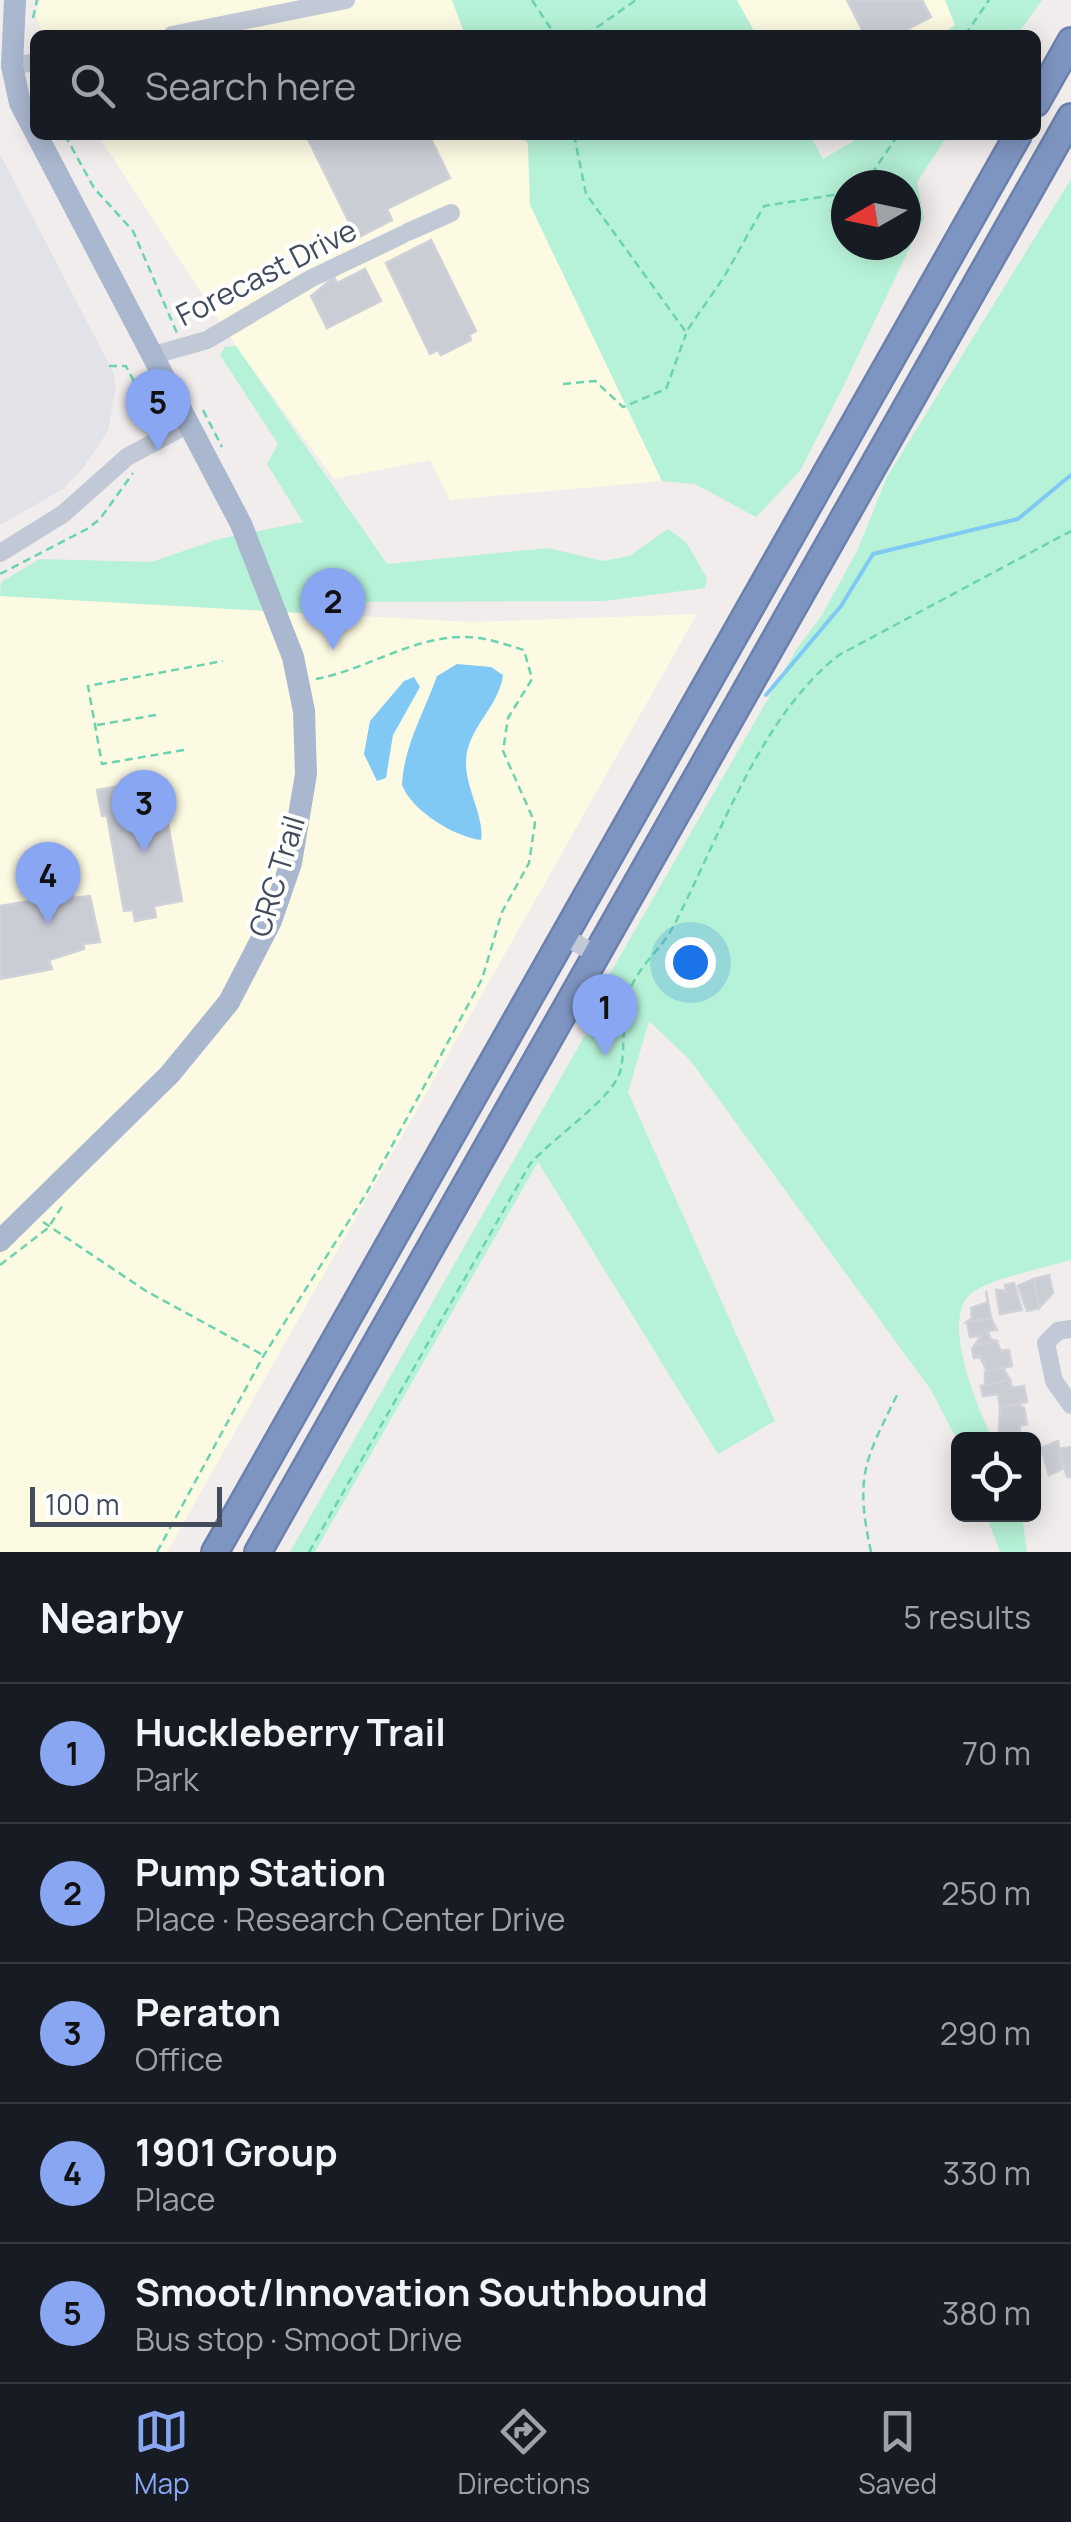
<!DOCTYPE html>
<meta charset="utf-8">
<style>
:root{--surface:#171b24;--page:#242831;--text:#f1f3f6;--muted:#9ea1a6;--line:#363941;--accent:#89a6f2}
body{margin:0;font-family:Manrope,sans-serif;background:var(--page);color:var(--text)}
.controls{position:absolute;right:30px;bottom:30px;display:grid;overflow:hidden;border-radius:15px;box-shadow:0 5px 25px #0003}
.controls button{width:90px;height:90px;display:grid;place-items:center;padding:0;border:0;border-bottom:2px solid var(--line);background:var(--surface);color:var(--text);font:50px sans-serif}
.compass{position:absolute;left:831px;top:170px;width:90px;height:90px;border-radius:50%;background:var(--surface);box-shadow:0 5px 25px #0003;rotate:261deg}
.scale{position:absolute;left:30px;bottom:25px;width:192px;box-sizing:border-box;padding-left:10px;border:5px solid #434c5c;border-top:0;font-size:28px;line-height:35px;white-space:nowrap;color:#434c5c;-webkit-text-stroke:8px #fff;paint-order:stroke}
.you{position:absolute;left:690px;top:962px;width:35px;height:35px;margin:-25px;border:8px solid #fff;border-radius:50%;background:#1a73e8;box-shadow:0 0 0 15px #1a73e833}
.badge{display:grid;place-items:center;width:65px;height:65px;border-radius:50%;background:var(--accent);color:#111;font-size:32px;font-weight:700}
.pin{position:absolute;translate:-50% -82px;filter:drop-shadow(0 2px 5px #0008)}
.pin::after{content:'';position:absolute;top:52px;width:35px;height:30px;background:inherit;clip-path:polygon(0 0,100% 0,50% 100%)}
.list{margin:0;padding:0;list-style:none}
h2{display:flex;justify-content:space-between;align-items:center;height:130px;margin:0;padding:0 40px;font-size:42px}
h2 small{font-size:32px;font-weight:400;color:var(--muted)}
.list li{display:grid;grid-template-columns:65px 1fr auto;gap:30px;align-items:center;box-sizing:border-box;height:140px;padding:0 40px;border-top:2px solid var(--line)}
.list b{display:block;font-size:38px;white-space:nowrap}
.list p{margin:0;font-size:32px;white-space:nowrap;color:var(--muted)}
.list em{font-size:32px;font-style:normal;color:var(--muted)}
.icon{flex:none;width:55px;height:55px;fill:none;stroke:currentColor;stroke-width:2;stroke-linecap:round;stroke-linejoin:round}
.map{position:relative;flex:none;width:1071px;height:1552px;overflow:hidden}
.search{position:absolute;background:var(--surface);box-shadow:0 5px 25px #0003;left:30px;right:30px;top:30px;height:110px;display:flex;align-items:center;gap:25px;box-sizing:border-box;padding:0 35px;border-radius:15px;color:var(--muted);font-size:38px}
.sheet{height:830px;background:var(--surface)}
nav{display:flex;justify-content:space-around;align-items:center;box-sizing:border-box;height:140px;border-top:2px solid var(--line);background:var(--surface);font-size:28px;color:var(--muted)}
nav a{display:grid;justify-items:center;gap:5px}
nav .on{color:var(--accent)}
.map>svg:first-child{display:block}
</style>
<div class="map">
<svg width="1071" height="1552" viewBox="0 0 1071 1552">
<rect width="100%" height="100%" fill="#f0edec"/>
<g fill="#fdfae3">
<path d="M40,0H452L465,35H43L36,15Z"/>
<path d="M737,0H945L955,25L941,35H756Z"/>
<path d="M98,135H522L528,144L531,205L662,481L450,500L430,460L334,479L236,346Z"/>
<path d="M0,596L472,622L697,614L167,1552H0Z"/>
</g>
<path fill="#e1e3e8" d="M0,154L113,372L116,387L108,431L83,468L63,489L0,525Z"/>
<g fill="#b6f2d7" fill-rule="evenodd">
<path d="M452,0H737L756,35H465Z"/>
<path d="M945,0H1042L1017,35H941L955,25Z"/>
<path d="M522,135H810L823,159L864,135H948L917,182L924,218L843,387L800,471L756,517L695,484L662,481L530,205L528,144ZM846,185H906V245H846Z"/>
<path d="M1071,179V1260C1044,1268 996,1277 973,1292C938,1316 978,1410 993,1439L958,1442L931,1390L690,1060L649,1021L628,1092L775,1421L718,1454L538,1162L315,1552H290L608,995V977L796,650L822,615L857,551L887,477Z"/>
<path d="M236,346L387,564L548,548L603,561L629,556L668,529L686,542L707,578L705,588L604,601L339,602L336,615L0,596L1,582L40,559L151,562L219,539L303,522L267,464L278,444L220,355L225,347Z"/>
<path d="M986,1515H1022L1027,1552H1000Z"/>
</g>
<g fill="#7fc9f4">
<path d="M457,664L491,667L503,675C499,708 467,727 466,762C465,787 485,818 481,840C455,837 412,811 402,785C404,745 424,713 437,676Z"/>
<path d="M414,677L420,687L393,735L386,778L377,781L364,754L370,721L404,681Z"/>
</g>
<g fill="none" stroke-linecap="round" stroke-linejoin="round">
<path stroke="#7fc9f4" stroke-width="4" d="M766,695L841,606L873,554L1018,519L1071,475"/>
</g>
<g fill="#cbcdd5" stroke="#d0d1d9" stroke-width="2.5">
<path d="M847,0H922L931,17L896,35H865Z"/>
<path d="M322,135H429L450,178L387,209L392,220L357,238L309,141Z"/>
<path d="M431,240L476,331L469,335L471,340L441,355L438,350L430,354L386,263Z"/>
<path d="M365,269L381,301L327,328L311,296L334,277L337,283Z"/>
<path d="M161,779L163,797L170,796L172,804L161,805L162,814L166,813L182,901L154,906L156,917L135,921L133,910L124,911L107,815L102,816L97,790Z"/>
<path d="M72,894L73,898L90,896L100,942L83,944L84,949L49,960L52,969L0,979V906Z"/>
<path d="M1049,1275L1053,1293L1039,1308L1034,1279Z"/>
<path d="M1034,1279L1039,1308L1027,1311L1018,1286Z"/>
<path d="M1014,1283L1022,1310L1000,1314L996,1290L1006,1291L1005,1285Z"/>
<path d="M986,1291L991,1318L967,1322L972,1318L971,1308L988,1302Z"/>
<path d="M991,1318L997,1330L988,1331L990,1339L996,1341L975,1345L981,1336L970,1337L967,1322Z"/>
<path d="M996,1341L1001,1351L1009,1350L1012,1366L987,1371L980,1357L974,1358L972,1349L975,1345Z"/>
<path d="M1003,1368L1010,1380L985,1385V1372Z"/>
<path d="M1010,1380L1012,1388L1024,1386L1027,1402L1000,1407L998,1394L983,1396L981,1386Z"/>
<path d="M1018,1404L1024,1408L1027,1424L1019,1426L1020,1431L999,1432L1000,1407Z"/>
<path d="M1058,1441L1062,1469L1049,1475L1041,1448Z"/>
<path d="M1071,1447V1477H1067L1059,1449Z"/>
</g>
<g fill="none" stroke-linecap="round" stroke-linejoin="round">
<g stroke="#6b80ad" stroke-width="30">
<g id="highway">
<path d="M1036,103L1071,41"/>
<path d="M215,1552L1018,135"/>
<path d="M258,1552L1071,117"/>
</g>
</g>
<g stroke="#6bd3b0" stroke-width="2.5" stroke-dasharray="8 5" stroke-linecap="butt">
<path d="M532,0L555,35"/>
<path d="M33,18L37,0"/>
<path d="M586,35L636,0"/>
<path d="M965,35L989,0"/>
<path d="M65,135L94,188L133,231L177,333"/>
<path d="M574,135L586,194L686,332L724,277L764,206L846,193"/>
<path d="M864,185L898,135"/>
<path d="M109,366H126L157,426"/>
<path d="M563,384L595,381L623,407L666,389L686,334"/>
<path d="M203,410L222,447"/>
<path d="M0,574L87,529L100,519L133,473"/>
<path d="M97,725L156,715"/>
<path d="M184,750L102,764L88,686L223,661"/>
<path d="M43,1222L146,1291L263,1355"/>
<path d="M0,1265L48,1228L63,1205"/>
<path d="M157,1552L264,1355L366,1194L482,979L502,912L529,863L535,823L503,751L508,718L532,679L524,650C510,646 494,640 479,638C422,630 370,669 316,679"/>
<path d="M309,1552L530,1164C553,1138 603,1105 617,1079C628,1060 619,1018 630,990C639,965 661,950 673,927C718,841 760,716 839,655L1071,531"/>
<path d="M871,1552C855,1477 864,1462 897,1395"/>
</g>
<g stroke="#c1c9d6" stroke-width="18">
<path d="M172,35L346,0"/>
<path d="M12,66L35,62"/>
<path d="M408,232L451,213"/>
<path d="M154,355L207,340L310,279L402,235"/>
<path d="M0,553L63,514L127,457L190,423"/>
<path d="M564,936L597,955"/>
<path d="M1071,1329L1058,1331L1046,1343L1054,1381L1071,1405"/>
</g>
<path stroke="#a9b7cf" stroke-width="22" d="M0,1241L170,1074L229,1002L271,921L291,863L306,774L304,711L293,657L241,524L20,103L12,66L15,0"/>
<use href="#highway" stroke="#7f95c1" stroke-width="25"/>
</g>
<g text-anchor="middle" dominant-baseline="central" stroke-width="8" stroke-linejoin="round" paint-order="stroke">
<g font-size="30" fill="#434c5c" stroke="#fff">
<text transform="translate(266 272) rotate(-27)">Forecast Drive</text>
<text transform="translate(276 876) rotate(-73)">CRC Trail</text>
</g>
</g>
</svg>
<div class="controls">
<button><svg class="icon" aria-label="locate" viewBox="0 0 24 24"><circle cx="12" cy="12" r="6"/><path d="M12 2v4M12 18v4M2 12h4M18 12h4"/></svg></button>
</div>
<svg class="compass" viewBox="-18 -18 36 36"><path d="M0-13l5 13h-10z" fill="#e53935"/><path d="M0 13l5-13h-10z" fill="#9ea1a6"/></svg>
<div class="scale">100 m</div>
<div class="you"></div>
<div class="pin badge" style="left:605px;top:1056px">1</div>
<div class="pin badge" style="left:333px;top:650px">2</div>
<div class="pin badge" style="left:144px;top:852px">3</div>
<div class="pin badge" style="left:48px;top:924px">4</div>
<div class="pin badge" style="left:158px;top:451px">5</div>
<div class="search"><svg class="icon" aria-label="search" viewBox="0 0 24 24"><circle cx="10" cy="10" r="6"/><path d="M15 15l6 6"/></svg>Search here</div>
</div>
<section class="sheet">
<h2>Nearby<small>5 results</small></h2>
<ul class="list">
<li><span class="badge">1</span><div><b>Huckleberry Trail</b><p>Park</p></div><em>70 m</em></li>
<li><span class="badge">2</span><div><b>Pump Station</b><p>Place · Research Center Drive</p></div><em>250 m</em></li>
<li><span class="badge">3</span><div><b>Peraton</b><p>Office</p></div><em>290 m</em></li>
<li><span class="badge">4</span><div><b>1901 Group</b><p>Place</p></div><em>330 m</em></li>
<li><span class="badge">5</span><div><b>Smoot/Innovation Southbound</b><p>Bus stop · Smoot Drive</p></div><em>380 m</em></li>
</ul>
</section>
<nav>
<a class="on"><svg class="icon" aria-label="map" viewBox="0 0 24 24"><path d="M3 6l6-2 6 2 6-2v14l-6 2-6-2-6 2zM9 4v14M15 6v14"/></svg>Map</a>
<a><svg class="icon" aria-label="directions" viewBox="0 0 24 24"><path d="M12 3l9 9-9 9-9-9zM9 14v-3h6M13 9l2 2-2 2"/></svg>Directions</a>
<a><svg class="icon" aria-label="saved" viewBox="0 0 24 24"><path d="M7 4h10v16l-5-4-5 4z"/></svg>Saved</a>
</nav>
